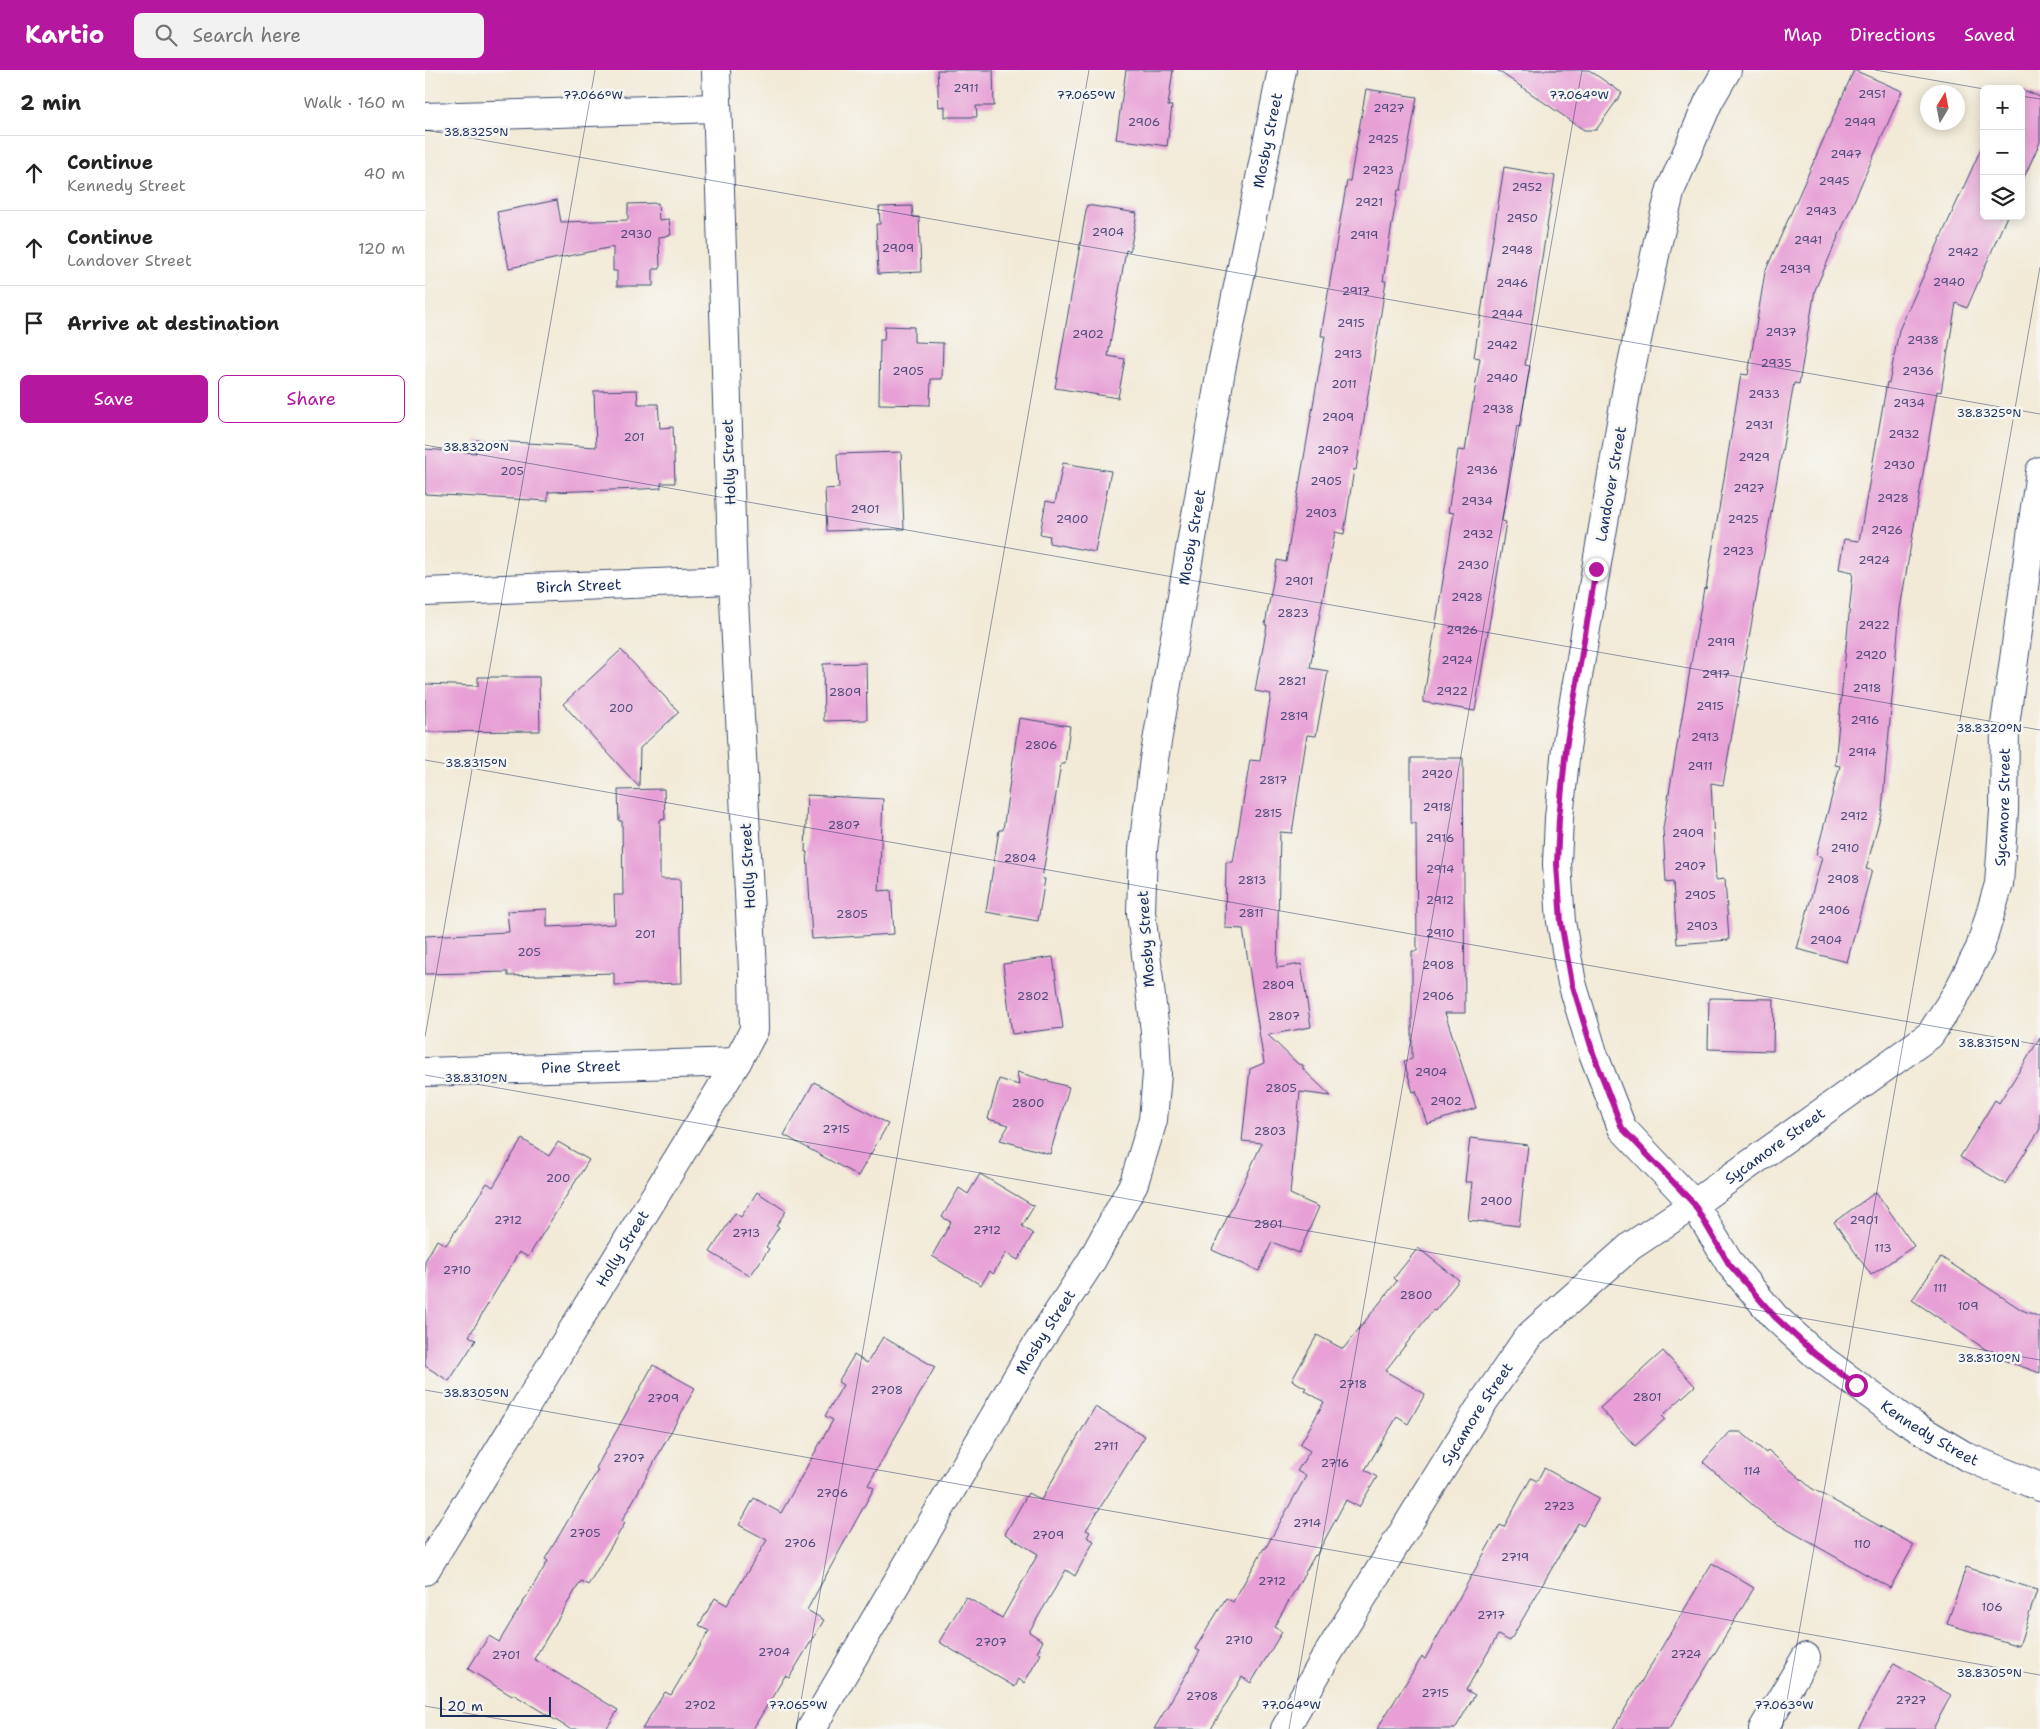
<!DOCTYPE html>
<meta charset="utf-8">
<style>
:root{--surface:#fff;--page:#f2f2f2;--text:#222;--muted:#767676;--line:#e0e0e0;--accent:#b5179e}
body{margin:0;font-family:"Shantell Sans",sans-serif;background:var(--page);color:var(--text)}
.controls{position:absolute;right:15px;top:15px;display:grid;overflow:hidden;border-radius:8px;box-shadow:0 2px 12px #0003}
.controls button{width:45px;height:45px;display:grid;place-items:center;padding:0;border:0;border-bottom:1px solid var(--line);background:var(--surface);color:var(--text);font:25px sans-serif}
.compass{position:absolute;left:1495px;top:15px;width:45px;height:45px;border-radius:50%;background:var(--surface);box-shadow:0 2px 12px #0003;rotate:10deg}
.scale{position:absolute;left:15px;bottom:12px;width:111px;box-sizing:border-box;padding-left:5px;border:2px solid #1b2f5e;border-top:0;font-size:14px;line-height:18px;white-space:nowrap;color:#1b2f5e;-webkit-text-stroke:4px #f6f6f2;paint-order:stroke}
.stop{position:absolute;width:15px;height:15px;margin:-11px;border:4px solid #b5179e;border-radius:50%;background:#fff}
.stop.end{background:#b5179e;border-color:#fff;box-shadow:0 1px 5px #0008}
.list{margin:0;padding:0;list-style:none}
h2{display:flex;justify-content:space-between;align-items:center;height:65px;margin:0;padding:0 20px;font-size:21px}
h2 small{font-size:16px;font-weight:400;color:var(--muted)}
.list li{display:grid;grid-template-columns:32px 1fr auto;gap:15px;align-items:center;box-sizing:border-box;height:75px;padding:0 20px;border-top:1px solid var(--line)}
.list b{display:block;font-size:19px;white-space:nowrap}
.list p{margin:0;font-size:16px;white-space:nowrap;color:var(--muted)}
.list em{font-size:16px;font-style:normal;color:var(--muted)}
.actions{display:flex;gap:10px;padding:15px 20px}
.actions a{flex:1;padding:11px 0;border:1px solid var(--accent);border-radius:8px;text-align:center;font-size:18px;color:var(--accent)}
.actions .main{background:var(--accent);color:#fff}
.icon{flex:none;width:28px;height:28px;fill:none;stroke:currentColor;stroke-width:2;stroke-linecap:round;stroke-linejoin:round}
.map{position:relative;flex:none;width:1615px;height:1659px;overflow:hidden}
header{display:flex;align-items:center;gap:30px;box-sizing:border-box;height:70px;padding:0 25px;background:var(--accent);color:#fff}
header strong{font-size:24px}
nav{display:flex;gap:28px;margin-inline-start:auto;font-size:18px}
.search{width:350px;height:45px;background:var(--page);display:flex;align-items:center;gap:12px;box-sizing:border-box;padding:0 18px;border-radius:8px;color:var(--muted);font-size:19px}
main{display:flex}
aside{flex:1;background:var(--surface)}
.map>svg:first-child{display:block}
</style>
<header>
<strong>Kartio</strong>
<div class="search"><svg class="icon" aria-label="search" viewBox="0 0 24 24"><circle cx="10" cy="10" r="6"/><path d="M15 15l6 6"/></svg>Search here</div>
<nav><a>Map</a><a>Directions</a><a>Saved</a></nav>
</header>
<main>
<aside>
<h2>2 min<small>Walk · 160 m</small></h2>
<ul class="list">
<li><svg class="icon" aria-label="ahead" viewBox="0 0 24 24"><path d="M12 20V5M6 11l6-6 6 6"/></svg><div><b>Continue</b><p>Kennedy Street</p></div><em>40 m</em></li>
<li><svg class="icon" aria-label="ahead" viewBox="0 0 24 24"><path d="M12 20V5M6 11l6-6 6 6"/></svg><div><b>Continue</b><p>Landover Street</p></div><em>120 m</em></li>
<li><svg class="icon" aria-label="arrive" viewBox="0 0 24 24"><path d="M6 21V4h12l-3 4 3 4H6"/></svg><div><b>Arrive at destination</b></div></li>
</ul>
<div class="actions"><a class="main">Save</a><a>Share</a></div>
</aside>
<div class="map">
<svg width="1615" height="1659" viewBox="0 0 1615 1659">
<rect width="100%" height="100%" fill="#f6f6f2"/>
<filter id="ink" filterUnits="userSpaceOnUse"><feTurbulence type="fractalNoise" baseFrequency=".02" numOctaves="2"/><feDisplacementMap in="SourceGraphic" scale="10" xChannelSelector="R" yChannelSelector="G"/><feConvolveMatrix kernelMatrix="1 2 1 2 8 2 1 2 1" color-interpolation-filters="sRGB"/></filter>
<filter id="wash" filterUnits="userSpaceOnUse"><feTurbulence type="fractalNoise" baseFrequency=".0096" numOctaves="4" result="noise"/><feDisplacementMap in="SourceGraphic" scale="20" xChannelSelector="R" yChannelSelector="G"/><feGaussianBlur stdDeviation="1.12" result="paint"/><feColorMatrix in="noise" values="0 0 0 0 0 0 0 0 0 0 0 0 0 0 0 0 0 1.4 0 .05"/><feComposite in="paint" operator="in"/></filter>
<g filter="url(#wash)">
<rect width="100%" height="100%" fill="#f2ead7"/>
<g id="blocks">
<g fill="#e79fd5">
<path d="M512,0H568L569,36H551L552,47H520V36L514,37Z"/>
<path d="M701,0H748L743,36H747L742,76L691,69Z"/>
<path d="M1072,0H1164L1197,23L1171,60H1159Z"/>
<path d="M1429,0L1477,21L1390,220L1374,314L1369,313L1298,715L1286,713L1291,810L1300,809L1304,870L1252,874L1248,812L1241,813L1238,758L1279,518L1281,519L1316,304L1323,305L1340,202Z"/>
<path d="M941,19L992,27L976,120H973L967,154L958,211H961L931,400L929,399L919,464L910,462L885,598L903,601L891,666L882,665L867,763L855,762L852,898L876,894L886,957L843,965L873,994L878,995V999L906,1026L875,1022L865,1124L894,1137L874,1183L847,1172L834,1201L787,1180L837,1073L817,1071L825,999L839,993L818,859L800,858L801,792H808L825,690L835,691L846,624L830,621L842,555H840L852,490L861,492L900,266H896L916,145L922,111H925Z"/>
<path d="M1596,19L1615,27V72L1596,114Z"/>
<path d="M1559,72V146H1582L1542,238L1531,233L1516,322L1512,321L1475,539L1457,740L1441,799L1447,800L1422,892L1372,879L1397,787L1391,785L1415,696L1410,695L1428,502L1414,499L1419,469L1434,471L1462,312L1464,313L1474,260Z"/>
<path d="M1079,97L1130,106L1100,295L1105,296L1095,357L1092,356L1077,451L1081,452L1050,641L998,632L1029,443L1023,442L1033,380L1040,381L1055,288L1049,287Z"/>
<path d="M132,130L136,152L203,150V134L233,133L234,150L244,149L246,165L234,167L235,199H228V216H192V201H188V177L84,198L72,142Z"/>
<path d="M662,135L712,143L705,181L701,180L683,286L700,289L693,328L630,318Z"/>
<path d="M487,136L488,147H494L496,202L453,204L451,154H455L454,137Z"/>
<path d="M460,256L489,257V272L518,273L517,309H506L505,335L454,334L455,270H459Z"/>
<path d="M212,320L213,334H233L235,358L248,357L250,413H236V418L217,419L123,422V431L0,424V379L51,383V370L171,377L169,321Z"/>
<path d="M476,382L479,459L402,461L400,419L414,418L412,384Z"/>
<path d="M638,393L686,401L670,482L624,473L625,466L615,464L621,431L630,433Z"/>
<path d="M196,580L254,642L215,678L214,717L138,634Z"/>
<path d="M441,593L442,650L399,651L398,594Z"/>
<path d="M53,607H114L115,661L0,662V614L53,616Z"/>
<path d="M594,648L645,656L640,694H636L617,809H620L613,851L561,842L574,760H578Z"/>
<path d="M986,688H1038L1040,943H1020L1051,1038L1002,1054L991,1021L988,1022L979,991L987,989V881H992L991,753H986Z"/>
<path d="M239,719L240,749L235,750V809H255L257,913L189,915V903L83,906V902L0,904V866L84,862L82,841L122,839V857L190,854L189,825H198L197,751H194L193,720Z"/>
<path d="M382,725L458,729L454,821L466,820L469,864L387,869L382,782H380Z"/>
<path d="M628,887L638,958L587,964L578,894Z"/>
<path d="M1284,928L1349,929L1348,981L1283,979Z"/>
<path d="M1615,968V1059L1580,1114L1535,1087L1570,1030L1574,1033Z"/>
<path d="M592,1002L644,1017L625,1084L575,1070L584,1055L563,1049L574,1009L594,1015Z"/>
<path d="M389,1012L463,1054L433,1106L359,1065Z"/>
<path d="M1045,1068L1103,1075L1094,1156L1043,1150L1047,1112H1040Z"/>
<path d="M97,1069L124,1086L133,1072L164,1090L103,1187L94,1182L44,1266L51,1270L24,1311L0,1296V1191L12,1170L21,1175L62,1113L68,1117Z"/>
<path d="M555,1104L609,1136L597,1156L608,1164L593,1190L581,1183L568,1204L565,1201L556,1215L507,1186L526,1152L517,1147L534,1118L543,1124Z"/>
<path d="M332,1122L361,1141L351,1156L354,1157L341,1177L344,1179L325,1206L285,1182L310,1143L316,1147Z"/>
<path d="M1451,1122L1489,1176L1446,1205L1409,1152Z"/>
<path d="M993,1178L1034,1210L1010,1241L1008,1240L960,1301L1000,1324L983,1354L972,1347L940,1400L952,1407L934,1437L921,1430L891,1486L890,1485L849,1557L857,1562L826,1613L817,1607L786,1659H729L775,1581L770,1579L801,1528L808,1532L839,1478L840,1479L881,1406L872,1401L885,1381L875,1375L899,1332L879,1320L881,1318L867,1310L892,1265L918,1279L972,1211L969,1208Z"/>
<path d="M1516,1187L1597,1240L1615,1247V1303L1575,1289L1487,1230Z"/>
<path d="M458,1267L510,1297L443,1415L449,1418L382,1540L399,1550L364,1608L360,1606L328,1659H217L240,1622L246,1625L284,1561L274,1555L290,1528L302,1535L342,1470L314,1455L329,1428L356,1443L408,1350L400,1346L418,1315L413,1312L429,1285L442,1293Z"/>
<path d="M1238,1281L1270,1316L1237,1346L1240,1349L1210,1376L1175,1338Z"/>
<path d="M228,1295L270,1318L197,1451L200,1453L163,1515L156,1511L109,1589L193,1640L181,1659H145L88,1624L87,1626L43,1599L64,1566L74,1572L123,1491L120,1489L173,1400L171,1398Z"/>
<path d="M670,1337L720,1366L661,1460L665,1462L662,1467L669,1471L650,1506L641,1500L604,1562L618,1571L612,1582L616,1584L599,1613L594,1609L590,1617L514,1572L541,1527L577,1548L613,1484L580,1464L603,1423L616,1430Z"/>
<path d="M1304,1362H1316L1341,1383L1343,1380L1386,1418L1489,1475L1465,1518L1344,1449L1278,1392Z"/>
<path d="M1119,1398L1174,1428L1158,1456L1153,1453L1085,1571L1073,1565L1041,1620L1050,1625L1030,1659H952L997,1587L1000,1589L1075,1455L1079,1457L1106,1408L1112,1411Z"/>
<path d="M1287,1493L1329,1518L1305,1558L1244,1659H1188Z"/>
<path d="M1541,1497L1612,1520L1594,1576L1522,1554Z"/>
<path d="M1469,1593L1526,1625L1508,1659H1433Z"/>
</g>
</g>
</g>
<g filter="url(#ink)">
<use href="#blocks" fill-opacity="0" stroke="#3b4b70" stroke-width="1"/>
<g fill="none" stroke-linecap="round" stroke-linejoin="round">
<g stroke="#3b4b70" stroke-width="30">
<g id="minor">
<path id="s1" d="M1302,0L1284,31L1246,119L1233,171L1202,317L1171,499L1141,678L1134,748L1132,794L1136,852L1147,913L1168,983L1197,1058L1269,1134L1305,1194L1350,1247L1390,1284L1481,1351L1542,1387L1615,1417"/>
<path d="M0,47L291,38"/>
<path id="s2" d="M0,522L308,510"/>
<path id="s3" d="M0,1002L312,992"/>
<path id="s4" d="M0,1501L312,992L329,960L328,901L308,510L291,0"/>
<path id="s5" d="M386,1659L604,1287L667,1190L709,1113L728,1050L732,1004L730,961L716,842L718,779L729,689L796,300L857,0"/>
<path id="s6" d="M860,1659L901,1587L1057,1334L1103,1267L1206,1176L1269,1134L1505,965L1532,923L1555,878L1574,814L1579,741L1580,655L1615,401"/>
<path d="M1338,1659L1381,1587"/>
</g>
</g>
<use href="#minor" stroke="#fff" stroke-width="28"/>
</g>
</g>
<g fill="none" stroke-linecap="round" stroke-linejoin="round" filter="url(#ink)">
<path stroke="#b5179e" stroke-width="6" d="M1171,499L1141,678L1134,748L1132,794L1136,852L1147,913L1168,983L1197,1058L1269,1134L1304,1194L1350,1247L1390,1284L1431,1315"/>
</g>
<path fill="none" stroke="#1b2f5e" stroke-width="1" stroke-opacity="0.45" d="M1450,0L1559,19M1596,26L1615,29M0,60L1615,344M0,375L1615,660M0,690L1615,975M0,967L170,0M0,1005L1615,1290M0,1320L1615,1605M0,1636L132,1659M371,1659L664,0M864,1659L1157,0M1357,1659L1615,197"/>
<g text-anchor="middle" dominant-baseline="central" stroke-width="5" stroke-linejoin="round" paint-order="stroke">
<g font-size="12" fill="#4e4b7c">
<text x="541" y="18">2911</text>
<text x="1447" y="24">2951</text>
<text x="964" y="38">2927</text>
<text x="719" y="52">2906</text>
<text x="1435" y="52">2949</text>
<text x="958" y="69">2925</text>
<text x="1421" y="84">2947</text>
<text x="953" y="100">2923</text>
<text x="1409" y="111">2945</text>
<text x="1102" y="117">2952</text>
<text x="944" y="132">2921</text>
<text x="1396" y="141">2943</text>
<text x="1097" y="148">2950</text>
<text x="683" y="162">2904</text>
<text x="211" y="164">2930</text>
<text x="939" y="165">2919</text>
<text x="1383" y="170">2941</text>
<text x="473" y="178">2909</text>
<text x="1092" y="180">2948</text>
<text x="1538" y="182">2942</text>
<text x="1370" y="199">2939</text>
<text x="1524" y="212">2940</text>
<text x="1087" y="213">2946</text>
<text x="931" y="221">2917</text>
<text x="1082" y="244">2944</text>
<text x="926" y="253">2915</text>
<text x="1356" y="262">2937</text>
<text x="663" y="264">2902</text>
<text x="1498" y="270">2938</text>
<text x="1077" y="275">2942</text>
<text x="923" y="284">2913</text>
<text x="1351" y="293">2935</text>
<text x="483" y="301">2905</text>
<text x="1493" y="301">2936</text>
<text x="1077" y="308">2940</text>
<text x="919" y="314">2011</text>
<text x="1339" y="324">2933</text>
<text x="1484" y="333">2934</text>
<text x="1073" y="339">2938</text>
<text x="913" y="347">2909</text>
<text x="1334" y="355">2931</text>
<text x="1479" y="364">2932</text>
<text x="209" y="367">201</text>
<text x="908" y="380">2907</text>
<text x="1329" y="387">2929</text>
<text x="1474" y="395">2930</text>
<text x="1057" y="400">2936</text>
<text x="87" y="401">205</text>
<text x="901" y="411">2905</text>
<text x="1324" y="418">2927</text>
<text x="1468" y="428">2928</text>
<text x="1052" y="431">2934</text>
<text x="440" y="439">2901</text>
<text x="896" y="443">2903</text>
<text x="647" y="449">2900</text>
<text x="1318" y="449">2925</text>
<text x="1462" y="460">2926</text>
<text x="1053" y="464">2932</text>
<text x="1313" y="481">2923</text>
<text x="1449" y="490">2924</text>
<text x="1048" y="495">2930</text>
<text x="874" y="511">2901</text>
<text x="1042" y="527">2928</text>
<text x="868" y="543">2823</text>
<text x="1449" y="555">2922</text>
<text x="1037" y="560">2926</text>
<text x="1296" y="572">2919</text>
<text x="1446" y="585">2920</text>
<text x="1032" y="590">2924</text>
<text x="1291" y="604">2917</text>
<text x="867" y="611">2821</text>
<text x="1442" y="618">2918</text>
<text x="1027" y="621">2922</text>
<text x="420" y="622">2809</text>
<text x="1285" y="636">2915</text>
<text x="196" y="638">200</text>
<text x="869" y="646">2819</text>
<text x="1440" y="650">2916</text>
<text x="1280" y="667">2913</text>
<text x="616" y="675">2806</text>
<text x="1437" y="682">2914</text>
<text x="1275" y="696">2911</text>
<text x="1012" y="704">2920</text>
<text x="848" y="710">2817</text>
<text x="1012" y="737">2918</text>
<text x="843" y="743">2815</text>
<text x="1429" y="746">2912</text>
<text x="419" y="755">2807</text>
<text x="1263" y="763">2909</text>
<text x="1015" y="768">2916</text>
<text x="1420" y="778">2910</text>
<text x="595" y="788">2804</text>
<text x="1265" y="796">2907</text>
<text x="1015" y="799">2914</text>
<text x="1418" y="809">2908</text>
<text x="827" y="810">2813</text>
<text x="1275" y="825">2905</text>
<text x="1015" y="830">2912</text>
<text x="1409" y="840">2906</text>
<text x="826" y="843">2811</text>
<text x="427" y="844">2805</text>
<text x="1277" y="856">2903</text>
<text x="1015" y="863">2910</text>
<text x="220" y="864">201</text>
<text x="1401" y="870">2904</text>
<text x="104" y="882">205</text>
<text x="1013" y="895">2908</text>
<text x="853" y="915">2809</text>
<text x="608" y="926">2802</text>
<text x="1013" y="926">2906</text>
<text x="859" y="946">2807</text>
<text x="1006" y="1002">2904</text>
<text x="856" y="1018">2805</text>
<text x="1021" y="1031">2902</text>
<text x="603" y="1033">2800</text>
<text x="411" y="1059">2715</text>
<text x="845" y="1061">2803</text>
<text x="133" y="1108">200</text>
<text x="1071" y="1131">2900</text>
<text x="83" y="1150">2712</text>
<text x="1439" y="1150">2901</text>
<text x="843" y="1154">2801</text>
<text x="562" y="1160">2712</text>
<text x="321" y="1163">2713</text>
<text x="1458" y="1178">113</text>
<text x="32" y="1200">2710</text>
<text x="1515" y="1218">111</text>
<text x="991" y="1225">2800</text>
<text x="1543" y="1236">109</text>
<text x="928" y="1314">2718</text>
<text x="462" y="1320">2708</text>
<text x="1222" y="1327">2801</text>
<text x="238" y="1328">2709</text>
<text x="681" y="1376">2711</text>
<text x="204" y="1388">2707</text>
<text x="910" y="1393">2716</text>
<text x="1327" y="1401">114</text>
<text x="407" y="1423">2706</text>
<text x="1134" y="1436">2723</text>
<text x="882" y="1453">2714</text>
<text x="160" y="1463">2705</text>
<text x="623" y="1465">2709</text>
<text x="375" y="1473">2706</text>
<text x="1437" y="1474">110</text>
<text x="1090" y="1487">2719</text>
<text x="847" y="1511">2712</text>
<text x="1567" y="1537">106</text>
<text x="1066" y="1545">2717</text>
<text x="814" y="1570">2710</text>
<text x="566" y="1572">2707</text>
<text x="349" y="1582">2704</text>
<text x="1261" y="1584">2724</text>
<text x="81" y="1585">2701</text>
<text x="1010" y="1623">2715</text>
<text x="777" y="1626">2708</text>
<text x="1486" y="1630">2727</text>
<text x="275" y="1635">2702</text>
</g>
<g font-size="15" fill="#1b2f5e" stroke="#f6f6f2">
<text stroke="none"><textPath href="#s5" startOffset="1692">Mosby Street</textPath></text>
<text transform="translate(304 392) rotate(-92)">Holly Street</text>
<text transform="translate(1186 414) rotate(-80)">Landover Street</text>
<text stroke="none"><textPath href="#s5" startOffset="1288">Mosby Street</textPath></text>
<text stroke="none"><textPath href="#s2" startOffset="154">Birch Street</textPath></text>
<text stroke="none"><textPath href="#s6" startOffset="1209">Sycamore Street</textPath></text>
<text transform="translate(323 796) rotate(-93)">Holly Street</text>
<text transform="translate(721 869) rotate(-94)">Mosby Street</text>
<text stroke="none"><textPath href="#s3" startOffset="156">Pine Street</textPath></text>
<text stroke="none"><textPath href="#s6" startOffset="774">Sycamore Street</textPath></text>
<text stroke="none"><textPath href="#s4" startOffset="378">Holly Street</textPath></text>
<text stroke="none"><textPath href="#s5" startOffset="461">Mosby Street</textPath></text>
<text stroke="none"><textPath href="#s6" startOffset="369">Sycamore Street</textPath></text>
<text stroke="none"><textPath href="#s1" startOffset="1529">Kennedy Street</textPath></text>
</g>
</g>
<g font-size="12" text-anchor="middle" fill="#1b2f5e" stroke="#f6f6f2" stroke-width="5" stroke-linejoin="round" paint-order="stroke">
<text x="168" y="29">77.066°W</text>
<text x="661" y="29">77.065°W</text>
<text x="1154" y="29">77.064°W</text>
<text x="51" y="66">38.8325°N</text>
<text x="1564" y="347">38.8325°N</text>
<text x="51" y="381">38.8320°N</text>
<text x="1564" y="662">38.8320°N</text>
<text x="51" y="697">38.8315°N</text>
<text x="1564" y="977">38.8315°N</text>
<text x="51" y="1012">38.8310°N</text>
<text x="1564" y="1292">38.8310°N</text>
<text x="51" y="1327">38.8305°N</text>
<text x="1564" y="1607">38.8305°N</text>
<text x="373" y="1639">77.065°W</text>
<text x="866" y="1639">77.064°W</text>
<text x="1359" y="1639">77.063°W</text>
</g>
</svg>
<div class="controls">
<button>+</button>
<button>−</button>
<button><svg class="icon" aria-label="layers" viewBox="0 0 24 24"><path d="M12 4l9 5-9 5-9-5zM3 14l9 5 9-5"/></svg></button>
</div>
<svg class="compass" viewBox="-18 -18 36 36"><path d="M0-13l5 13h-10z" fill="#e53935"/><path d="M0 13l5-13h-10z" fill="#767676"/></svg>
<div class="scale">20 m</div>
<div class="stop" style="left:1431px;top:1315px"></div>
<div class="stop end" style="left:1171px;top:499px"></div>
</div>
</main>
